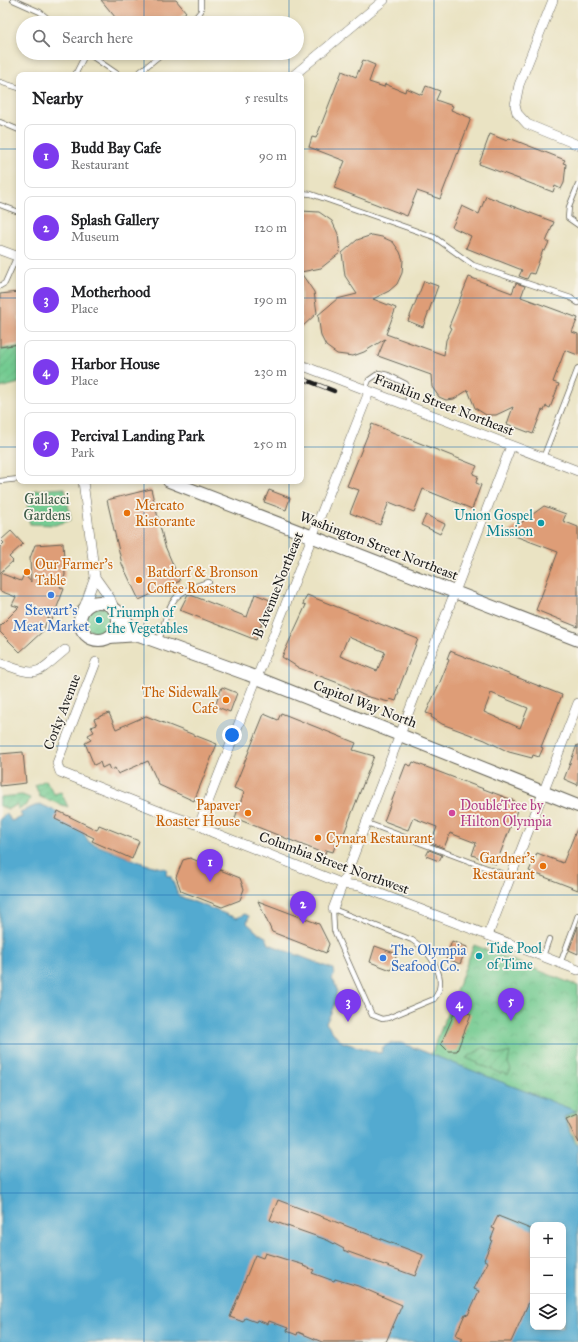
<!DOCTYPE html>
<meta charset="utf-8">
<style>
:root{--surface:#fff;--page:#f2f2f2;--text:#202124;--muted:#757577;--line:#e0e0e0;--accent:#7c3aed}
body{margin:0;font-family:"IM FELL Great Primer",serif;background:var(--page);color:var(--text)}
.controls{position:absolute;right:12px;bottom:12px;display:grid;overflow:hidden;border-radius:8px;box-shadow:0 2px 6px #0003}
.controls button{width:36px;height:36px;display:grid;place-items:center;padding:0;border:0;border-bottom:1px solid var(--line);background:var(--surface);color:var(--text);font:20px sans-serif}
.you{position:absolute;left:232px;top:735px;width:14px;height:14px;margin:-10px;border:3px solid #fff;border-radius:50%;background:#1a73e8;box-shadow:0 0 0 6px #1a73e833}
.badge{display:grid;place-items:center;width:26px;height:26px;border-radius:50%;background:var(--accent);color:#fff;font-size:13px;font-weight:700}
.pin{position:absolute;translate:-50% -33px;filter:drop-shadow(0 1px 2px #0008)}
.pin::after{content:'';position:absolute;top:21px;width:14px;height:12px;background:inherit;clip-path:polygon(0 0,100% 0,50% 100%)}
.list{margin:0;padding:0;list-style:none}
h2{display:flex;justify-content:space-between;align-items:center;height:52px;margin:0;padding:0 16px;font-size:17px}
h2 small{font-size:13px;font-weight:400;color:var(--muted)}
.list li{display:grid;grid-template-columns:26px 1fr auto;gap:12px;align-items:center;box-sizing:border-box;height:64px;margin:0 8px 8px;padding:0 8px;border:1px solid var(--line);border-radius:8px}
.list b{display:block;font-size:15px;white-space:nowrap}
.list p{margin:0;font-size:13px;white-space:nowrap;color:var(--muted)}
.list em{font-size:13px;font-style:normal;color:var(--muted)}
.icon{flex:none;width:22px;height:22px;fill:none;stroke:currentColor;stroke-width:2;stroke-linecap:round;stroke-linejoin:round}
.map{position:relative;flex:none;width:578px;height:1342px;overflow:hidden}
.search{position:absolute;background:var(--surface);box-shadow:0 2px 6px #0003;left:16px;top:16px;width:288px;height:44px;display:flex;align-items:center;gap:10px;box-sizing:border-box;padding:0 14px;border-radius:22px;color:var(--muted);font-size:15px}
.panel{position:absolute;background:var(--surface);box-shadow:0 2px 6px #0003;left:16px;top:72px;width:288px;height:412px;border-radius:8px}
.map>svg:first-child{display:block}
</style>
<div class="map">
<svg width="578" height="1342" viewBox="0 0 578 1342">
<defs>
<pattern id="park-crowns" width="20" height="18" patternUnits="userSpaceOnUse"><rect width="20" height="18" fill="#73cb91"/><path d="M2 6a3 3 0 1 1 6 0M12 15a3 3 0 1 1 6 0" fill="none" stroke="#63ae7c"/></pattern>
<pattern id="garden-furrows" width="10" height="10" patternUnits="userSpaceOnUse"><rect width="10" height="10" fill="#73cb91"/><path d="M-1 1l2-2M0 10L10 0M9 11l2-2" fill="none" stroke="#63ae7c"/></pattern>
</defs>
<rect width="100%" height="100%" fill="#f7f3e8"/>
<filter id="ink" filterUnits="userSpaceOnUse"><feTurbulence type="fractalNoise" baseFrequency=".025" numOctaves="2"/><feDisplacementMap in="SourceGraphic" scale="8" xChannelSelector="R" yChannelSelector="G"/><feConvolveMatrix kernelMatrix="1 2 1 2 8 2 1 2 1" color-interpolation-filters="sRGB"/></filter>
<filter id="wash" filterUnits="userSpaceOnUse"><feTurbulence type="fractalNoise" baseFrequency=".012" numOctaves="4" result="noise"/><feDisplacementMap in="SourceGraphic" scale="16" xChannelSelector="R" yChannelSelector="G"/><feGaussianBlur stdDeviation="0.9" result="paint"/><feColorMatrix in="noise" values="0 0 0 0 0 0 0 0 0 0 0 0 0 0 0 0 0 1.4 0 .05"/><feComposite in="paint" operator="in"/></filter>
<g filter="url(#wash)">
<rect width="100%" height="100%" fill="#eae3c3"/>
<g fill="url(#park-crowns)" stroke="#487456">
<path d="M65,488L71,520L55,525L30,524C26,514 26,498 35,490Z"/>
<path d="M474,945L578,986V1144H576L564,1117L575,1111L431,1055Z"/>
</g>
<g fill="url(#garden-furrows)" stroke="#487456">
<path d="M19,347V383L0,388V349Z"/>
<circle cx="99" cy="620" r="14"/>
<path d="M46,780L54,794L61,792L68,807L40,797L35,785Z"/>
<path d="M22,795L30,798L27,805L18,809L17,805L8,809L0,806V797Z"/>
<path d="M484,1047L500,1055L510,1052L508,1063L511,1070L508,1075L502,1072L501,1074C491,1069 488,1067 478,1065V1063L466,1058Z"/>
</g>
<path fill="#53aad0" stroke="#386376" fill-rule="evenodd" d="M40,804L66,816L77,823L89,842L145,864L167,869L166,873L167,876L170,875L179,896L236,918L245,914L249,916L247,923L258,933L266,937L269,944L333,969L334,975L332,979C343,991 332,1011 326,1023L339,1040L345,1043L379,1053L382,1052L383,1047L391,1043H402L576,1111L564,1117L576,1144H578V1342H0V819L7,813L11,821L22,817L20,812ZM533,1225H563V1327H533Z"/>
<g id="blocks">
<g fill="#de9d77" fill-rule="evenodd">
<path d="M101,0H176L186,12L173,23H120Z"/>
<path d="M363,60L375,65L369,82L384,87L385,84L405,92L406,88L422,95L426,86L440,91L436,100L453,106L451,110L471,118L440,199L417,191L407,216L334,188L345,161L309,147L312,137L316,138L342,71L356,77Z"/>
<path d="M490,134L507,141L509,138L565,160L563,163L566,164L564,183L561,189L555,186L553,192L479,164Z"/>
<path d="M486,196L554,222L546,242H549L545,251L543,250L534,274L530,273L527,279L519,276L522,270L466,248L471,236L452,227L462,206L479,214Z"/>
<path d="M301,211L319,212L332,221L338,234L340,253L321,268L301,272Z"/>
<path d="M372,235L382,237L393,242L400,252L403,260L402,273L397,284L389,291L373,299L396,308L386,334L444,355L446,340L452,328L449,326L469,277L512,293L516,283L525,286L521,297L578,318L572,332L578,334V355L565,350L553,382L559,384L550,408L546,406L544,411L542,410L533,434L507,424L513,407L496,415H486L475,408L468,390L454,399L446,400L439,397L432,387L431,375L378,356L385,339L364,352L353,356L337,354L326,346L321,336L318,315L337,299L357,294L345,276L342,253L357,240Z"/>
<path d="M301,273L314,292L317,313L301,328Z"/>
<path d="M424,281L438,286L423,327L408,321Z"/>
<path d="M19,292V344L0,347V294Z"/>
<path d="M372,424L477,466L473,474L478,476L476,483L481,485L472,509L423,489L414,512L389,502L380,525L350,513L359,490L347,486Z"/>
<path d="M151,489L165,546L180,581L139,600L122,564L107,500Z"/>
<path d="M269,490L290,498L286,510L264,502Z"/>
<path d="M544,506L566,514L563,521L578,527V627L536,610L558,552L507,533Z"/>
<path d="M426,515L445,524L440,534L421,525Z"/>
<path d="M11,531L23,544L9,557L13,561L0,573V547L4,543L1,540Z"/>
<path d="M63,543L65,575L60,587L64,589L52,620L48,618L43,631L20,652L0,632V626L19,607L12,605L16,597L0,591V573L21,581L24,574L31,582L30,558L35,545Z"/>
<path d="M188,594L247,617L255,594L270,600L256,640L180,610Z"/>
<path d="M307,595L418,639L398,691L399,692L396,701L390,699L389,702L365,696L341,684L299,668L282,657L306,605L303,604ZM348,637L385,652L377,671L340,656Z"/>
<path d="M450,651L562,695L541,747L543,748L539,757L533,755L532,758L509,752L485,740L442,724L431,717L432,715L426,713L440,682L449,660L447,659ZM491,693L528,708L520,728L484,712Z"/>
<path d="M222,687L237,693L230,712L215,706Z"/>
<path d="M109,713L116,729L146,716L217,744L194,801L159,785L148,761L118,774L115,768L110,770L108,765L102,768L100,762L94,765L85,743L91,740L88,735L94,732L91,727L97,725L94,719Z"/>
<path d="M281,713L356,743L353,750L374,756L341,841L337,840L333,852L326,850L325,854L235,818L244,792L234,788L264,714L278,720Z"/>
<path d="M577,745H578V785L564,779Z"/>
<path d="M23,752L26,783L0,786V754Z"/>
<path d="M413,762L515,801L513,806L518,808L496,864L472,855L476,843L450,833L444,848L431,843L437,827L413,818L408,830L384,821L406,764L411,766Z"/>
<path d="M58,811L97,830L99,825L139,841L132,859L92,841L94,838L55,819Z"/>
<path d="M578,826V890L529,871L537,853L563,863Z"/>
<path d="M429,850L442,855L439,861L426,856Z"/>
<path d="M190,858L240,878L244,889L240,900L222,907L181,891L176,877L183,860Z"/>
<path d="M258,901L319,924L329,944L326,953L272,932Z"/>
<path d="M578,926V954L569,950Z"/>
<path d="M452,941L467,947L460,964L446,958Z"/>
<path d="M375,946L397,954L391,970L370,962Z"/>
<path d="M456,1009L471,1014L457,1051H448L441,1044Z"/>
<path d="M578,1114V1143L566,1119Z"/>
<path d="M278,1200L423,1255L415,1276L343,1250L344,1249L327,1240L270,1220Z"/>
<path d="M498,1216L533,1230V1293L511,1342H461L463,1338L456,1335L465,1314L468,1315L479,1291L474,1289L488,1262L484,1260L492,1240L491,1239L495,1229L492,1228Z"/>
<path d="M265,1253L304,1265L303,1266L314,1270L312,1273L334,1281L335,1279L358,1286L402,1305L386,1342H322L298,1332L297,1335L287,1331L288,1328L269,1321L268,1324L257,1320L256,1322L245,1318L243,1322L230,1317L255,1255L263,1258Z"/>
</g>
</g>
</g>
<g filter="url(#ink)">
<use href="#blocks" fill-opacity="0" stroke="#646256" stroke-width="1"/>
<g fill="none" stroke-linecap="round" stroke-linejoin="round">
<g stroke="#646256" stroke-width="6">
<g id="service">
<path d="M13,0L40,12L53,23"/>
<path d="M191,23L201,11V0"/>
<path d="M87,53L119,75"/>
<path d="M75,75L86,53"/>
<path d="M136,75L163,53"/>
<path d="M0,82L19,88"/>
<path d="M0,122L19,130"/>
<path d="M578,185L569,207L568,218L578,225"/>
<path d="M301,193L311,194L434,237L473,265L571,298L578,303"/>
<path d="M0,205L19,212"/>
<path d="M0,286L5,283L17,256"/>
<path d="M365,390L369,380L379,373L388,375L406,384L409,407"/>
<path d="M543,458L578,368"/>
<path d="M0,481L19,479"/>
<path d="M159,641C170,604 168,593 209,582"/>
<path d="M367,823L511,877"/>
<path d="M333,909L412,940C430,951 450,979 434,999L388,1018L382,1019L372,1015L334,930Z"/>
<path d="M543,956L549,939"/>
<path d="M560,964L578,915"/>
</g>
</g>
<g stroke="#646256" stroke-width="10">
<g id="minor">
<path d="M553,0L519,85L515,105L517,113L527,124L578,145"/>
<path d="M294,75L384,0"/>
<path d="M0,250L19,257"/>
<path d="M301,365L578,471"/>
<path d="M95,577L110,598L114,608"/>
<path d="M83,610L95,577L83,481"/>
<path d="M96,662L57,763L60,772L161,812L199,825L212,832L343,884L360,886L578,970"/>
<path d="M0,663C39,677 34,676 65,650"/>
<path d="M199,825L369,392"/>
<path d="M333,909L511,446"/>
<path d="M488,935L578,703"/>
</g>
</g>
<g stroke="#646256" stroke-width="14">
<g id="tertiary">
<path d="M169,481L578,640"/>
<circle cx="99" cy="621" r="19"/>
<path d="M116,610C125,617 129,628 139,635"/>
<path d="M109,637L139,635L247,674L578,806"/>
</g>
</g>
<use href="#service" stroke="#fff" stroke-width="4.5"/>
<use href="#minor" stroke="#fff" stroke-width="9"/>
<use href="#tertiary" stroke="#fff" stroke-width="12"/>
<g stroke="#1c1c1c" stroke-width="4.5">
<path id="rail" d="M301,378L334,391"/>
</g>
<use href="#rail" stroke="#f7f3e8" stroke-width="3" stroke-dasharray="9" stroke-linecap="butt"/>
</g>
</g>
<path fill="none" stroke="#1f6fb2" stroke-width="1" stroke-opacity="0.55" d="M144,0V23M289,0V23M434,0V1342M144,53V75M289,53V75M0,149H19M301,149H578M0,298H19M301,298H578M0,447H19M301,447H578M144,481V1342M289,481V1342M0,596H578M0,746H578M0,895H578M0,1044H578M0,1193H578"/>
<g fill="#e8710a" stroke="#f7f3e8" stroke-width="1.5">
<circle cx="127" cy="513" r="4"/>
<circle cx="27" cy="572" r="4"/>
<circle cx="139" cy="580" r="4"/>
<circle cx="226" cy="700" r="4"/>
<circle cx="248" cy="813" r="4"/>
<circle cx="318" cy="838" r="4"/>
<circle cx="543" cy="866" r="4"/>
</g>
<g fill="#0f9aa8" stroke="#f7f3e8" stroke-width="1.5">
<circle cx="541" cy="523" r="4"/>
<circle cx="99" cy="620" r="4"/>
<circle cx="479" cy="956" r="4"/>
</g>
<g fill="#3f7fe0" stroke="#f7f3e8" stroke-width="1.5">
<circle cx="51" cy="595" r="4"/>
<circle cx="383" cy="958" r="4"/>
</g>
<circle fill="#d1479c" stroke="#f7f3e8" stroke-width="1.5" cx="452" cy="813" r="4"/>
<g text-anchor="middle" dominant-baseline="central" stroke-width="3.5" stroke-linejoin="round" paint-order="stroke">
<g font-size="14" fill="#1c1c1c" stroke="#f7f3e8">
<text transform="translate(444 405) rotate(21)">Franklin Street Northeast</text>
<text transform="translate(379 546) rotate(21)">Washington Street Northeast</text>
<text transform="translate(278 585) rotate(-68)">B AvenueNortheast</text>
<text transform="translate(365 704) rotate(21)">Capitol Way North</text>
<text transform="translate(62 712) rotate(-69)">Corky Avenue</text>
<text transform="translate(334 863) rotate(20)">Columbia Street Northwest</text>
</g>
<g font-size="14" fill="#3a5945" stroke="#f7f3e8">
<text x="47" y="499">Gallacci<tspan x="47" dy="16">Gardens</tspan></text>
</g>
<g font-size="14" fill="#c56008" stroke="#f7f3e8" text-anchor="start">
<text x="135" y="505">Mercato<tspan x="135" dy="16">Ristorante</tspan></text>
<text x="35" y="564">Our Farmer's<tspan x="35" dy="16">Table</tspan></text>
<text x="147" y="572">Batdorf &amp; Bronson<tspan x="147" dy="16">Coffee Roasters</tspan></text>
<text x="218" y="692" text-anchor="end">The Sidewalk<tspan x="218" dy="16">Cafe</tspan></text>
<text x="240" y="805" text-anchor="end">Papaver<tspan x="240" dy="16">Roaster House</tspan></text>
<text x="326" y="838">Cynara Restaurant</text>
<text x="535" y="858" text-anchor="end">Gardner's<tspan x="535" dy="16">Restaurant</tspan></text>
</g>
<g font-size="14" fill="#0d838f" stroke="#f7f3e8" text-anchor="start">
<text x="533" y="515" text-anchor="end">Union Gospel<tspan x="533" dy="16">Mission</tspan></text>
<text x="107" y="612">Triumph of<tspan x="107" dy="16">the Vegetables</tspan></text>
<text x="487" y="948">Tide Pool<tspan x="487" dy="16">of Time</tspan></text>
</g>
<g font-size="14" fill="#366cbe" stroke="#f7f3e8">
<text x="51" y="610">Stewart's<tspan x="51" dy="16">Meat Market</tspan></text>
<text x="391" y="950" text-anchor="start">The Olympia<tspan x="391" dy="16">Seafood Co.</tspan></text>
</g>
<g font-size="14" fill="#b23c85" stroke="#f7f3e8" text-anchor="start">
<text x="460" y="805">DoubleTree by<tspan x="460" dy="16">Hilton Olympia</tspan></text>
</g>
</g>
</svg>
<div class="controls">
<button>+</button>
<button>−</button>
<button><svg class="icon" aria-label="layers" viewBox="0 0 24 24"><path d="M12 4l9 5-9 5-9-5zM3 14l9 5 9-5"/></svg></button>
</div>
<div class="you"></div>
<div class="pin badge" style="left:210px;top:882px">1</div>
<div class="pin badge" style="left:303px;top:924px">2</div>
<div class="pin badge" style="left:348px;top:1022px">3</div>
<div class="pin badge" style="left:459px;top:1024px">4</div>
<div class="pin badge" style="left:511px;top:1021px">5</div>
<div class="search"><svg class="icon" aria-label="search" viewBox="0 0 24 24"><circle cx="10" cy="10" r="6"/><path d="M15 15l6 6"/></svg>Search here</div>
<section class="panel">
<h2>Nearby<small>5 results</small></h2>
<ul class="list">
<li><span class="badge">1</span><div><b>Budd Bay Cafe</b><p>Restaurant</p></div><em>90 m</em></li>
<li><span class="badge">2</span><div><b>Splash Gallery</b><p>Museum</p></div><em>120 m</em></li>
<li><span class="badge">3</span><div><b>Motherhood</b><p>Place</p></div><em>190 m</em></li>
<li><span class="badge">4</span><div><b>Harbor House</b><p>Place</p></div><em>230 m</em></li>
<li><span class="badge">5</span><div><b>Percival Landing Park</b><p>Park</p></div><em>250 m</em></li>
</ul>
</section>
</div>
